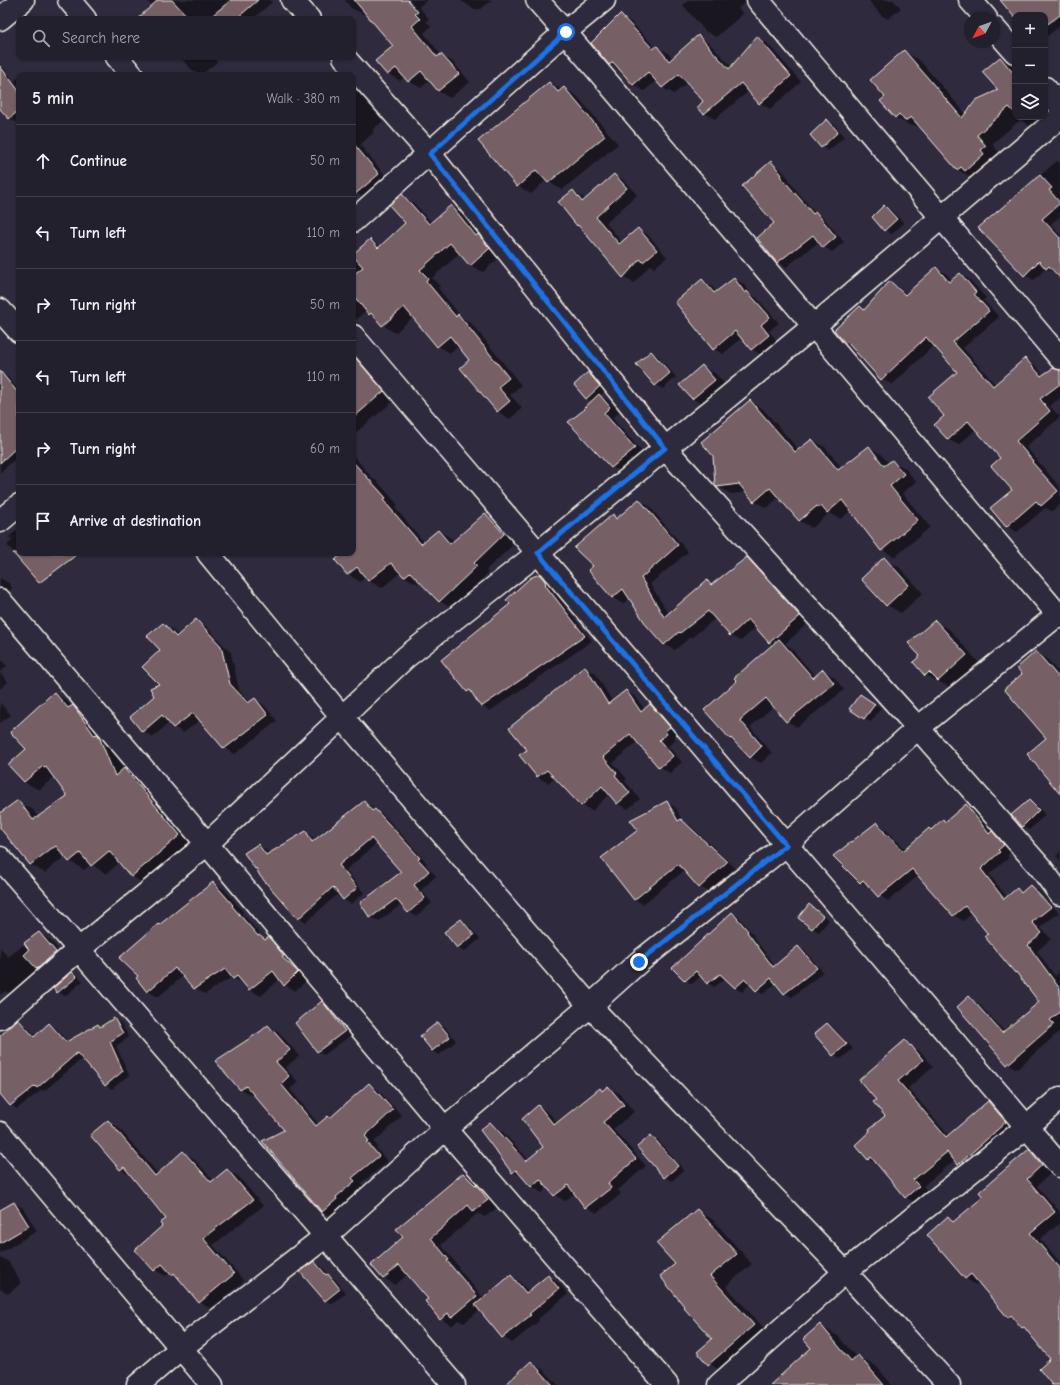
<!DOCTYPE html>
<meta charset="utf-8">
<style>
:root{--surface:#23202e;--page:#2b2836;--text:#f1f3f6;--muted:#a3a3aa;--line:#403e4a}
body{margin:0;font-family:"Comic Neue",sans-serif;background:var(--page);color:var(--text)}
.controls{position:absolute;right:12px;top:12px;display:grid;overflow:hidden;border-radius:8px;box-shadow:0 1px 3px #0004}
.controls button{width:36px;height:36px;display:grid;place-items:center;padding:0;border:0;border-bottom:1px solid var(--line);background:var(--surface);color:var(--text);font:20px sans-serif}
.compass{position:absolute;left:964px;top:12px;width:36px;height:36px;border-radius:50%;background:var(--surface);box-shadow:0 1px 3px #0004;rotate:229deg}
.stop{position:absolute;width:12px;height:12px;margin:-9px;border:3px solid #1a73e8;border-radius:50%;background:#fff}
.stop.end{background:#1a73e8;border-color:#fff;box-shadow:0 1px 4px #0008}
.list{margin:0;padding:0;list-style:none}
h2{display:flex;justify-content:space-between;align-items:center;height:52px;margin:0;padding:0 16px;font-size:17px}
h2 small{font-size:13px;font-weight:400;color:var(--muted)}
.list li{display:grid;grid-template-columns:26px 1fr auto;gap:12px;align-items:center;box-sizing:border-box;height:72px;padding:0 16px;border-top:1px solid var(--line)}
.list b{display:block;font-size:15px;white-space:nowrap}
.list em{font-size:13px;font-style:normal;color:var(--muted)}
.icon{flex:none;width:22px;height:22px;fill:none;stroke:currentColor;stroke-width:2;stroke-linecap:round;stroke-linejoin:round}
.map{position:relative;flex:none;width:1060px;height:1385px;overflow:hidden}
.search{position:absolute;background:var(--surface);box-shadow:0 1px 3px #0004;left:16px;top:16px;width:340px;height:44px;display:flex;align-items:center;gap:10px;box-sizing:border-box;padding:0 14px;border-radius:8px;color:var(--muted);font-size:15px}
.panel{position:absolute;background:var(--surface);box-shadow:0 1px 3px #0004;left:16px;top:72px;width:340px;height:484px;border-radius:8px}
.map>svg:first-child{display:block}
</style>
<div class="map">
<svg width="1060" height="1385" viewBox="0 0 1060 1385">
<rect width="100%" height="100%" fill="#2f2a3d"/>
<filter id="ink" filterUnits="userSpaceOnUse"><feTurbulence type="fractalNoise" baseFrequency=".025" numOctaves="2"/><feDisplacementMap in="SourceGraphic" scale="8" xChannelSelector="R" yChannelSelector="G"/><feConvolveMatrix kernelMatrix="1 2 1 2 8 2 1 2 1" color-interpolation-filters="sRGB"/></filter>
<g filter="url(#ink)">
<g fill="#0007" fill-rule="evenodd">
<path d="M146,0H270L272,2L253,19H138L152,6Z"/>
<path d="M345,0H427L419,7L429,19L426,21L431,26L424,33L441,55L453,62L470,82L450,98L438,91L430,80L421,88L409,81L405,76L400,81L388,74L394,46L365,13L363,14L351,8Z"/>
<path d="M460,0H492L481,9H474Z"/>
<path d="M689,0H749L738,8L743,14L716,37L705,31L683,5Z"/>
<path d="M868,0H893L901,8L888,19L881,15Z"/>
<path d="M1001,0H1060V26L1046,37L1045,15H1015V17Z"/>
<path d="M620,15L631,22L656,48L657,47L668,53L673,59L698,36L709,43L732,67L757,37L767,43L801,82L770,109L760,103L749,91L715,119L704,113V101L688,82L674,94L663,88L657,80L644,91L633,84L621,71L610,64L592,43Z"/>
<path d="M904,51L920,61L966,114L1000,90V58L1015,67V117H1045V100L1060,116L1041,133L1025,123L1021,119L992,144L1001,155L974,179L958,170L923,129L914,125L911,126L895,117L886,97Z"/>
<path d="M180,57H213L217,62L201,75L191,69Z"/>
<path d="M0,66L5,69L14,82L19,77V120L16,122L9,119L0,107Z"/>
<path d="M550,83L562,90L564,88L577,96L618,144L562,190L546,180L531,194L518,186Z"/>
<path d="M353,86L383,121L372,130L374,132L360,145L390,181L368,200L356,193L353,190Z"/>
<path d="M827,120L834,124L844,137L828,151L822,147Z"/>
<path d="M1057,161L1060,163V216L1051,224L1060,235V275L1046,268L1034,280L1025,275L980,228Z"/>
<path d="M771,163L780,168L790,180L789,181L815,213L824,218L844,242L832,252L824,247L819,242L786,267L778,262Z"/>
<path d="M614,175L625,181L637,195L606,223L622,242L638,229L648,235L667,257L654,268L650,265L634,283L624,277L582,228L578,226L560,202L573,192L584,198L586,200Z"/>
<path d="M402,196L414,203L432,223L451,206L464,213L501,256L483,272L470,265L460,253L432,278L440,286L438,288L462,318L471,323L521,385L510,395L522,408L510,419L497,411L471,360L459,346L450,353L438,346L413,317L395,333L383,325L376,318L370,314L367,310L353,322V255L370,240L381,246L406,223Z"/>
<path d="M885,207L891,210L904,223L892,234L885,230L873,217Z"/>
<path d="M936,268L947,274L952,281L960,274L970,280L986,298L983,300L999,317L963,348L996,385L1025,359L1035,365L1044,375L1060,371V398L1050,406L1060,417L1026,447L1060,487V504L1052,511L1045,508L1017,532L1006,526L1013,490L1001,459L976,429L959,445L949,440L935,425L945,416L959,372L934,345L892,385L882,379L852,346L845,343L860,307L865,310L890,282L900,288L907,294Z"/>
<path d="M734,279L744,284L752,295L757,298L779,323L769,331L777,341L761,355L752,349L742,338L723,354L714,349L702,280L711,286L717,292Z"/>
<path d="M353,344L396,399L353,435Z"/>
<path d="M651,353L658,356L676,377L663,389L656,385Z"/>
<path d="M702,366L716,374L728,388L707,407L693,399L681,385Z"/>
<path d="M1,373L8,377L19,391V446L12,450L18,456L0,473Z"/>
<path d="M588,374L594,377L606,390L600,396L608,400L619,412L612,418L643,453L621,472L612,467L586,409L592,401L586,398Z"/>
<path d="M750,401L763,409L799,450L812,440L825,447L842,468L869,447L881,454L889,464L892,461L905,468L916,482L902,493L930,527L895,557L882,550L851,510L841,519L829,513L812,528L800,521L779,497L767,508L754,501L747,492L731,494L718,486Z"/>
<path d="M353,455L373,479L377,481L398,505L395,508L425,543L438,531L451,538L454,542L485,514L497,521L516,542L486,570L488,573L452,608L439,601L420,581L418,584L405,577L401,572L382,588L369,581L366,577L360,582L348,574L336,560L345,553H353Z"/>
<path d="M639,500L649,506L688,552L650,584L669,614L707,581L714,584L747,559L757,565L809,622L785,644L790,647L816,677L823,670L834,677L844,690L797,727L787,721L774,706L750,727L772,753L761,763L750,757L737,742L730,738L738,681L774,645L770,642L756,627L741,641L730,635L716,618L691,638L690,637L675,650L664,644L630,598L623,604L613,598L589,570L594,566L613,516L618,519Z"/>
<path d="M19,528V553H55L23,563L7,545L13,540L9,537Z"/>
<path d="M63,553H83L73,559Z"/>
<path d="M884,559L899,567L923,593L901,613L887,605Z"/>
<path d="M539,575L548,580L553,587L554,592L592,641L490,711L482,706L475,695L468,691Z"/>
<path d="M0,578L9,583L12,588L0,599Z"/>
<path d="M197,620L206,626L231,653L239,690L250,702L255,699L264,705L277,721L235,754L225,748L200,720L183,733L174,727L170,722L153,737L143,731L131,717L155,696L160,684L163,624L173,630L178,636ZM166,711L167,712L145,732V729Z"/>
<path d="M935,621L949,629L980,664L953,689L926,675L921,656Z"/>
<path d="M1036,652L1046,658L1060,674V789L1047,738L1023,674Z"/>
<path d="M0,659L7,666L0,672Z"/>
<path d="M585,667L595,673L612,701L626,691L636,697L645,710L650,705L660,711L679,733L674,737L676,740L668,746L682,762L670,773L660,767L638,741L613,763L627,779L625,781L640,799L628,809L618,804L609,794L592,811L582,805L555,777L548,783L537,777L521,756L528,750Z"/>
<path d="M0,673L8,682L0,689Z"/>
<path d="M54,693L68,701L73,707L87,715L112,744L123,770H124L138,778L194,843L145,884L131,876L120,862L106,874L91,864L84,870L70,861L65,856L45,873L31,865L0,826V814L18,801L32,809L38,817L69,796L54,777L39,790L24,782L10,765L27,749Z"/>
<path d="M867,699L881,708L871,722L850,709Z"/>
<path d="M0,703L11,715L0,723Z"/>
<path d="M1029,801L1036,805L1045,815L1029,830L1022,826Z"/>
<path d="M364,802L383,814L427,863L425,864L436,876L421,890L432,903L416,916L409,912L402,904L379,921L371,917L403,872L377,843L346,870L364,893L351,904L344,900L339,893L306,922L299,918L258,870L255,869L246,853L258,845L266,850L269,854L306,833L313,837L315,841Z"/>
<path d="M667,802L676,808L683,822L690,825L735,868L709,892L700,887L685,870L643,904L634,899L640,830Z"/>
<path d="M966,805L975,811L992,833L1001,838L1012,850L1007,856L1009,858L989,874L1007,897L1017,889L1023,893L1030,886L1039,891L1059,913L1040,927L1051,939L1037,951L1055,976L1060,971V1031L1017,1069L1008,1064L969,998L978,1003L1005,1032L1040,1002L1018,973L1015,972L989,934L972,913L963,921L954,915L919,875L888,901L861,882L877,824L886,829L894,839L898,841L906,850L943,821L946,822Z"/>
<path d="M1060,852V860L1056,856Z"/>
<path d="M213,883L224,889L243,912L242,913L264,939L267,940L269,938L279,945L294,962L292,964L308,979L295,991L285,985L280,979L261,996L250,990L245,984L244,985L232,977L205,994L195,988L183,976L158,997L148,991L160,926Z"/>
<path d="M809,905L816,909L829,920L819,932L812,928Z"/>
<path d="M732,913L739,917L754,936H753L776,967L798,947L805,951L823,972L792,997L785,993L777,983L763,994L756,990L750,984L742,992L735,988L726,978L714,987L708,983L701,976L692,984L686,980Z"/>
<path d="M461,920L467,924L480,939L464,952L458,948L445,932Z"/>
<path d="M39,933L49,939L66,959L39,970L10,994L5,991L0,995V947L8,957Z"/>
<path d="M72,973L79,977L83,981L65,996L58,992Z"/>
<path d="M322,1002L328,1006L351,1035L324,1055L317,1051Z"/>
<path d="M114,1019L121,1023L129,1037L116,1046L129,1075L112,1089L105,1085L83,1058L44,1091L42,1090L17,1109L11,1105L0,1094V1037L18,1021L25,1025L36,1036L50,1024L56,1028L68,1042L98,1025L101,1027Z"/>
<path d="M439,1023L445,1027L456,1041L439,1055L432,1051Z"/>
<path d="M828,1024L834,1028L853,1049L841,1059L834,1055L815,1034Z"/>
<path d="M268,1026L278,1031L299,1056L285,1068L298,1082L290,1089L319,1125L331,1118L369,1084L378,1090L402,1116L374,1142L378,1147L376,1148L388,1162L361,1183L364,1187L345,1203L346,1204L332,1217L322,1212L286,1130L253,1093L250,1095L241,1089L262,1032Z"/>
<path d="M905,1041L922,1053L933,1067L908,1088L949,1136L989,1102L999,1109L1016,1129L969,1170L958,1164L955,1160L923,1186L929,1193L916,1203L905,1197L878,1164L868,1159L886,1116L877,1100Z"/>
<path d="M608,1087L619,1093L634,1112L613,1129L646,1166L618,1190L621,1194L597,1213L586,1207L575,1193L565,1201L555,1195L548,1187L542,1193L532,1186L524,1178L513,1172L490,1124L501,1130L529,1160L544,1147L538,1106L549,1113L558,1124L600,1089L603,1091Z"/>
<path d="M108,1121L119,1128L158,1174L183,1152L193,1158L214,1181L227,1170L238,1176L263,1206L213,1245L244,1281L211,1309L200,1302L179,1277L171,1272L166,1276L155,1270L163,1226L168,1219L131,1176L120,1169Z"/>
<path d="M651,1136L658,1140L684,1170L672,1181L665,1177Z"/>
<path d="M1029,1150L1040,1156L1053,1171L1037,1186L1060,1212V1223L1040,1239L1060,1262V1385H1054L1052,1359L1029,1331L1023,1328L1018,1322L1009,1317L980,1282L976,1285L965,1278L949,1218L955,1221L984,1197Z"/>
<path d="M463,1174L474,1181L482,1189L487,1192L498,1207L485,1217L478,1213L441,1245L459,1267L458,1268L484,1299L511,1276L520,1282L529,1292L548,1276L557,1281L568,1294L538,1319L539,1321L512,1343L503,1337L480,1310L464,1323L458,1320L452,1326L441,1319L429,1299L408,1274L395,1285L384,1278L405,1238Z"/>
<path d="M14,1203L23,1208L37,1231L0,1253V1212Z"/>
<path d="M697,1210L713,1220L752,1264L726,1286L770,1335L725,1373L709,1364L713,1339L676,1264Z"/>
<path d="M2,1258L9,1262L21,1283L8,1294L0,1289V1259Z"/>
<path d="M314,1262L321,1266L330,1276L335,1279L346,1293L332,1304L325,1300Z"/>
<path d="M820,1326L838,1336L856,1357L858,1356L876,1366L892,1385H784L812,1348Z"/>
<path d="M531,1362L544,1370L558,1385H510Z"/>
</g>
<g fill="#766065" stroke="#f4f1e8">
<path d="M158,0H172L190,19H137Z"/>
<path d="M231,0H258L236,19H208Z"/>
<path d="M354,0H408L418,12L415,14L420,19L412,26L437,57L441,54L459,74L438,91L421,71L408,82L396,68L387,75L375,61L393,46Z"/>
<path d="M1000,0H1060V15L1045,26V15H1015V18Z"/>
<path d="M620,14L653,49L657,46L669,61L698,35L729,69L757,36L791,76L759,104L741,83L704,114L697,108L703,101L679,74L662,88L648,72L633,85L613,62L609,65L591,43Z"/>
<path d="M904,50L962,118L976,100L998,90L982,72L1000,57L1015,75V113L1009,107L977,135L986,146L981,150L984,154L965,171L961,167L957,170L911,117L905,121L899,114L895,118L880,101L885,97L870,80Z"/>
<path d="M0,66L19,91V110L9,119L0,109Z"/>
<path d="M549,82L558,92L564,87L605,136L548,183L536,170L517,187L478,141Z"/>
<path d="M827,119L838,132L821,148L810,135Z"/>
<path d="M353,143L379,174L353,196Z"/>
<path d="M771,161L782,175L780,176L813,214L816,212L836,237L823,248L813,235L777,263L757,238L774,223L742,186Z"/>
<path d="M614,174L627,188L596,217L619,244L638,228L657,250L643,262L640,259L623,278L578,225L577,226L558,202L573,190L582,202Z"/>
<path d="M1040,175L1052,188L1049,190L1060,203L1042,219L1060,238V278L1049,266L1046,269L1039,261L1024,276L978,228Z"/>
<path d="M402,194L429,224L451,205L476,236L478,234L490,248L470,266L450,243L420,270L428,278L426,281L456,317L458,314L509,378L498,387L510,401L497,412L460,368L469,360L450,336L437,347L404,307L382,326L371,313L369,315L353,295V275L363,267L353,256V254L370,239L378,248L405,223L389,205Z"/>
<path d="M884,205L897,219L884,231L872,217Z"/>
<path d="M936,267L949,282L960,273L976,292L974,294L989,311L953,342L993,386L1025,358L1041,376L1053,368L1060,370V384L1040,399L1050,411L1016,441L1033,461L1032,462L1058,491L1041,506L1036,501L1006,527L990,508L1012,490L991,466L1000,458L968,421L948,440L934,425L944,416L928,397L957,372L926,337L881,380L847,342L845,343L834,330L860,306L864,310L890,281L905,295Z"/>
<path d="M734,278L745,293L747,291L770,317L761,325L769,335L751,350L735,331L713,350L675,302L702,279L714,293Z"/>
<path d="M651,351L670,373L655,386L636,364Z"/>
<path d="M353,355L384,391L353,418Z"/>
<path d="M702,365L715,380L692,399L679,385Z"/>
<path d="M0,371L19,394V445L0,463Z"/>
<path d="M588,372L600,386L586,399L574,385Z"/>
<path d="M599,394L610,407L604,413L635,448L611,468L568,422L585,409L584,408Z"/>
<path d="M750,400L795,452L812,439L838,470L869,446L884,466L892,460L904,474L890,486L918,520L881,551L842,500L827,513L821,506L819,508L817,506L799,521L770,488L754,502L739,484L717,487L715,485L713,456L701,442Z"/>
<path d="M353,462L378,489L386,498L383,500L421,544L438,530L450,544L485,513L504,534L474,563L477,566L439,602L410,572L404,577L391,563L368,581L357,567L347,575L335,560L343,553H353Z"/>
<path d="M639,499L678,545L641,578L664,617L707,580L711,585L747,557L800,616L769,643L748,619L730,636L708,611L680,633L679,632L664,645L647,626L623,589L612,598L588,570L593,566L574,548L613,514L616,519Z"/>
<path d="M13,553H79L39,583Z"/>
<path d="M884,557L909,585L886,606L861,579Z"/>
<path d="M539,574L545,581L546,586L549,590L585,636L481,707L470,690L467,692L441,660L510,604L506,600L530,578Z"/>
<path d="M196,619L221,646L230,684L248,703L255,698L268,715L224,749L193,713L173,728L162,715L142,732L130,717L154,696L150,688L159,684L142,667L160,650L147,636L163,623L176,637Z"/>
<path d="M935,620L967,655L938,681L929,672L925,676L913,662L920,656L908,643Z"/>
<path d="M779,639L813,678L823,669L834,683L786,722L766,698L740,720L762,746L750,758L731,738L730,739L704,710L737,681L734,678Z"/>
<path d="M1036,651L1060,679V794L1027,754L1046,738L1004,689L1022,674L1017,668Z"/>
<path d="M585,666L608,704L626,690L641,712L650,704L670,727L665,731L667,734L659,740L673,756L659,768L630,734L603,757L617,773L615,775L630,793L617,804L602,786L581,806L547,770L537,777L519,755L527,750L509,728Z"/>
<path d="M54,692L68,708L73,705L94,735L98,734L115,776L124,768L180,835L131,877L109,851L91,866L80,853L69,862L56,846L53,848H52L30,865L0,828V813L18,800L33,820L67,796L46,767L44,768L43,766L24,782L8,765L26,749L10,732Z"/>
<path d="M860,694L875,704L864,719L849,709Z"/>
<path d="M1029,800L1039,810L1022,827L1011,815Z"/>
<path d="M364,801L372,811L375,809L420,858L418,859L429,871L414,885L425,898L408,913L396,899L370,918L360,903L401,872L371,838L339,865L357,888L343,900L333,887L298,919L260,876L256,868L255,869L244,853L258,844L266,855L306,831L312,842Z"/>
<path d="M667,801L678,821L681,819L727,862L699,888L678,864L634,900L601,858L638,830L630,820Z"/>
<path d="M966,804L989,834L992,831L1004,845L998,850L1000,852L981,869L1004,899L1017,888L1021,893L1030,885L1051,907L1032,922L1042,933L1028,945L1060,989V1012L1050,1020L1054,1024L1007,1065L957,1007L969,996L1002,1033L1039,1002L1016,972L1015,973L984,936L988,934L965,906L953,916L912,869L878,897L863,880L860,883L833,856L877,822L887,836L888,835L903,851L929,828L931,830L943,819L945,822Z"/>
<path d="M213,882L233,905L232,906L258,936L259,935L265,940L269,937L284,956L282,957L298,972L284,986L273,971L249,990L237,976L233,979L225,969L194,989L175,968L147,992L136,978L138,976L119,958L158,924L159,925Z"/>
<path d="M809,904L823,916L812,929L798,918Z"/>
<path d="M732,912L748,931L747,932L773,967L798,946L817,968L784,994L771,978L756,991L745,979L735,988L720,974L707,984L696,971L685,981L672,968Z"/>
<path d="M461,919L474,935L457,948L444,932Z"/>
<path d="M39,932L56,952L37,969L24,955L29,950L24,943Z"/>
<path d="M72,972L77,977L57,993L53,988Z"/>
<path d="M322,1001L345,1031L317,1052L295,1023Z"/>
<path d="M114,1018L123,1033L110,1042L123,1071L105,1086L77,1053L37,1088L35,1086L10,1106L0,1094V1036L18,1019L34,1037L49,1023L66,1042L98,1024L100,1027Z"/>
<path d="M438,1022L450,1037L432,1051L420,1036Z"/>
<path d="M827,1023L847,1044L833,1056L814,1034Z"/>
<path d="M268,1025L290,1050L276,1062L289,1076L281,1084L316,1126L328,1116L330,1118L369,1083L393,1110L365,1136L369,1141L367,1142L379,1156L352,1178L355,1181L336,1197L337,1199L322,1212L262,1141L284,1130L246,1086L240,1090L215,1061L261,1031Z"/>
<path d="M905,1040L910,1046L911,1045L923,1060L898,1081L946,1137L988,1101L1006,1122L958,1165L947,1152L913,1180L919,1186L905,1198L871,1157L868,1160L855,1145L870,1131L869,1129L885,1116L873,1102L876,1100L859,1080Z"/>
<path d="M608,1086L624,1105L603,1122L636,1159L608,1183L611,1188L585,1208L568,1185L554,1196L540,1179L531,1187L516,1170L512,1173L480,1130L490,1122L526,1161L543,1147L522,1119L538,1105L554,1125L600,1088L602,1091Z"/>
<path d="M108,1120L155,1176L183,1151L211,1182L227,1169L253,1200L203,1238L234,1274L199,1303L174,1273L172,1275L162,1264L154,1271L135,1250L162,1226L160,1223L166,1219L124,1167L120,1170L90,1135Z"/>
<path d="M651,1135L678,1166L664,1178L637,1147Z"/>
<path d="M1029,1149L1042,1165L1027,1179L1055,1212L1030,1233L1060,1268V1385H1052L1039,1369L1050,1359L1024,1327L1022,1328L1011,1315L1008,1318L971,1274L965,1279L927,1235L948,1216L953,1222L983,1197L979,1192Z"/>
<path d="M463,1173L475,1185L476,1184L488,1200L473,1211L468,1205L431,1238L449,1260L447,1261L477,1296L451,1318L448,1313L440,1320L425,1301L428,1299L399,1265L383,1279L371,1265L403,1237L396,1229Z"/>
<path d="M14,1202L29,1226L0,1243V1210Z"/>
<path d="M697,1209L737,1254L710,1276L754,1325L708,1365L697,1352L712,1339L683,1307L684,1306L660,1276L675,1264L656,1243Z"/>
<path d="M314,1261L326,1275L328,1274L340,1289L325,1301L300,1272Z"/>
<path d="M511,1275L526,1293L548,1275L559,1289L529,1314L531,1315L502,1338L475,1305Z"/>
<path d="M820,1324L851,1361L858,1355L884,1385H770L811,1348L803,1339Z"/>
<path d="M531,1361L553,1385H505Z"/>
</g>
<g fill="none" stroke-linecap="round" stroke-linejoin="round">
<g stroke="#f4f1e8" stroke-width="25">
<g id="street">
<path d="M69,0L85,19"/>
<path d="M292,0L309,19"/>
<path d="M537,0L565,32L1060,617"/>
<path d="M758,0L1060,358"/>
<path d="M970,0L986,18"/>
<path d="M0,19L23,0"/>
<path d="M994,28L1015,52"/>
<path d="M117,57L132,75"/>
<path d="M344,57L430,154L665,448L918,728L1041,868L1060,894"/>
<path d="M1045,88L1060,106"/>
<path d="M353,221L565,32L604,0"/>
<path d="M0,310L19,331"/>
<path d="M353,336L1060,1166"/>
<path d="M0,521L19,505"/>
<path d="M208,553L342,717L590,1006L845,1272L949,1385"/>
<path d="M0,600L207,844L445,1129L667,1385"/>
<path d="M0,858L454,1385"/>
<path d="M0,1018L78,950L207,844L406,657L538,553L814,326L1060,117"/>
<path d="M0,1133L212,1385"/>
<path d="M138,1385L181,1348L326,1236L445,1129L590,1006L639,962L786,845L918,728L1060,613"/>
<path d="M719,1385L845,1272L1027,1127L1060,1098"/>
</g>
</g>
<use href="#street" stroke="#2f2a3d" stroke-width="22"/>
</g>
</g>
<g fill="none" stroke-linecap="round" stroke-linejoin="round" filter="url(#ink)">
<path stroke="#1a73e8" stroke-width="5" d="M566,32L430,154L665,448L538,553L786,845L639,962"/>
</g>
</svg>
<div class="controls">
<button>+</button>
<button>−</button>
<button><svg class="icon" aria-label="layers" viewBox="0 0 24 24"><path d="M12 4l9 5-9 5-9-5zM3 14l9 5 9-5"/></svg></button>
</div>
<svg class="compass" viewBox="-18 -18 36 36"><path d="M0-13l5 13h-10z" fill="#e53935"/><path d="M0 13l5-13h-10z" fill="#a3a3aa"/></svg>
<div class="stop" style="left:566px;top:32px"></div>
<div class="stop end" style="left:639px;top:962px"></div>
<div class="search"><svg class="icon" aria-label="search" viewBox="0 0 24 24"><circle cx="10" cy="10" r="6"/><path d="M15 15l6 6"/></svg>Search here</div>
<section class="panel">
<h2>5 min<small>Walk · 380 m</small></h2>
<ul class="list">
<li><svg class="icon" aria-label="ahead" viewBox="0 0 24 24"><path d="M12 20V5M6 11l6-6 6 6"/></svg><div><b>Continue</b></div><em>50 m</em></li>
<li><svg class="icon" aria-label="left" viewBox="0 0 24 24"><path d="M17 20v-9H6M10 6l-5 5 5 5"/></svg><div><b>Turn left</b></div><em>110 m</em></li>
<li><svg class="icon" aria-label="right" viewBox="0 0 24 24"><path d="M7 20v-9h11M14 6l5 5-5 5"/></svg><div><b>Turn right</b></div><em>50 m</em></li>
<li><svg class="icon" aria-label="left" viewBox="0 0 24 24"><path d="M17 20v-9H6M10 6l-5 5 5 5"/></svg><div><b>Turn left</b></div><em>110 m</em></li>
<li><svg class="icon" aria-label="right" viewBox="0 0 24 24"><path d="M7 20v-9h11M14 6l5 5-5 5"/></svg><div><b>Turn right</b></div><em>60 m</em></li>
<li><svg class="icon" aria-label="arrive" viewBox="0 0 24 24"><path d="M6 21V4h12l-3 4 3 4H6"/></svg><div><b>Arrive at destination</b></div></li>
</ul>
</section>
</div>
